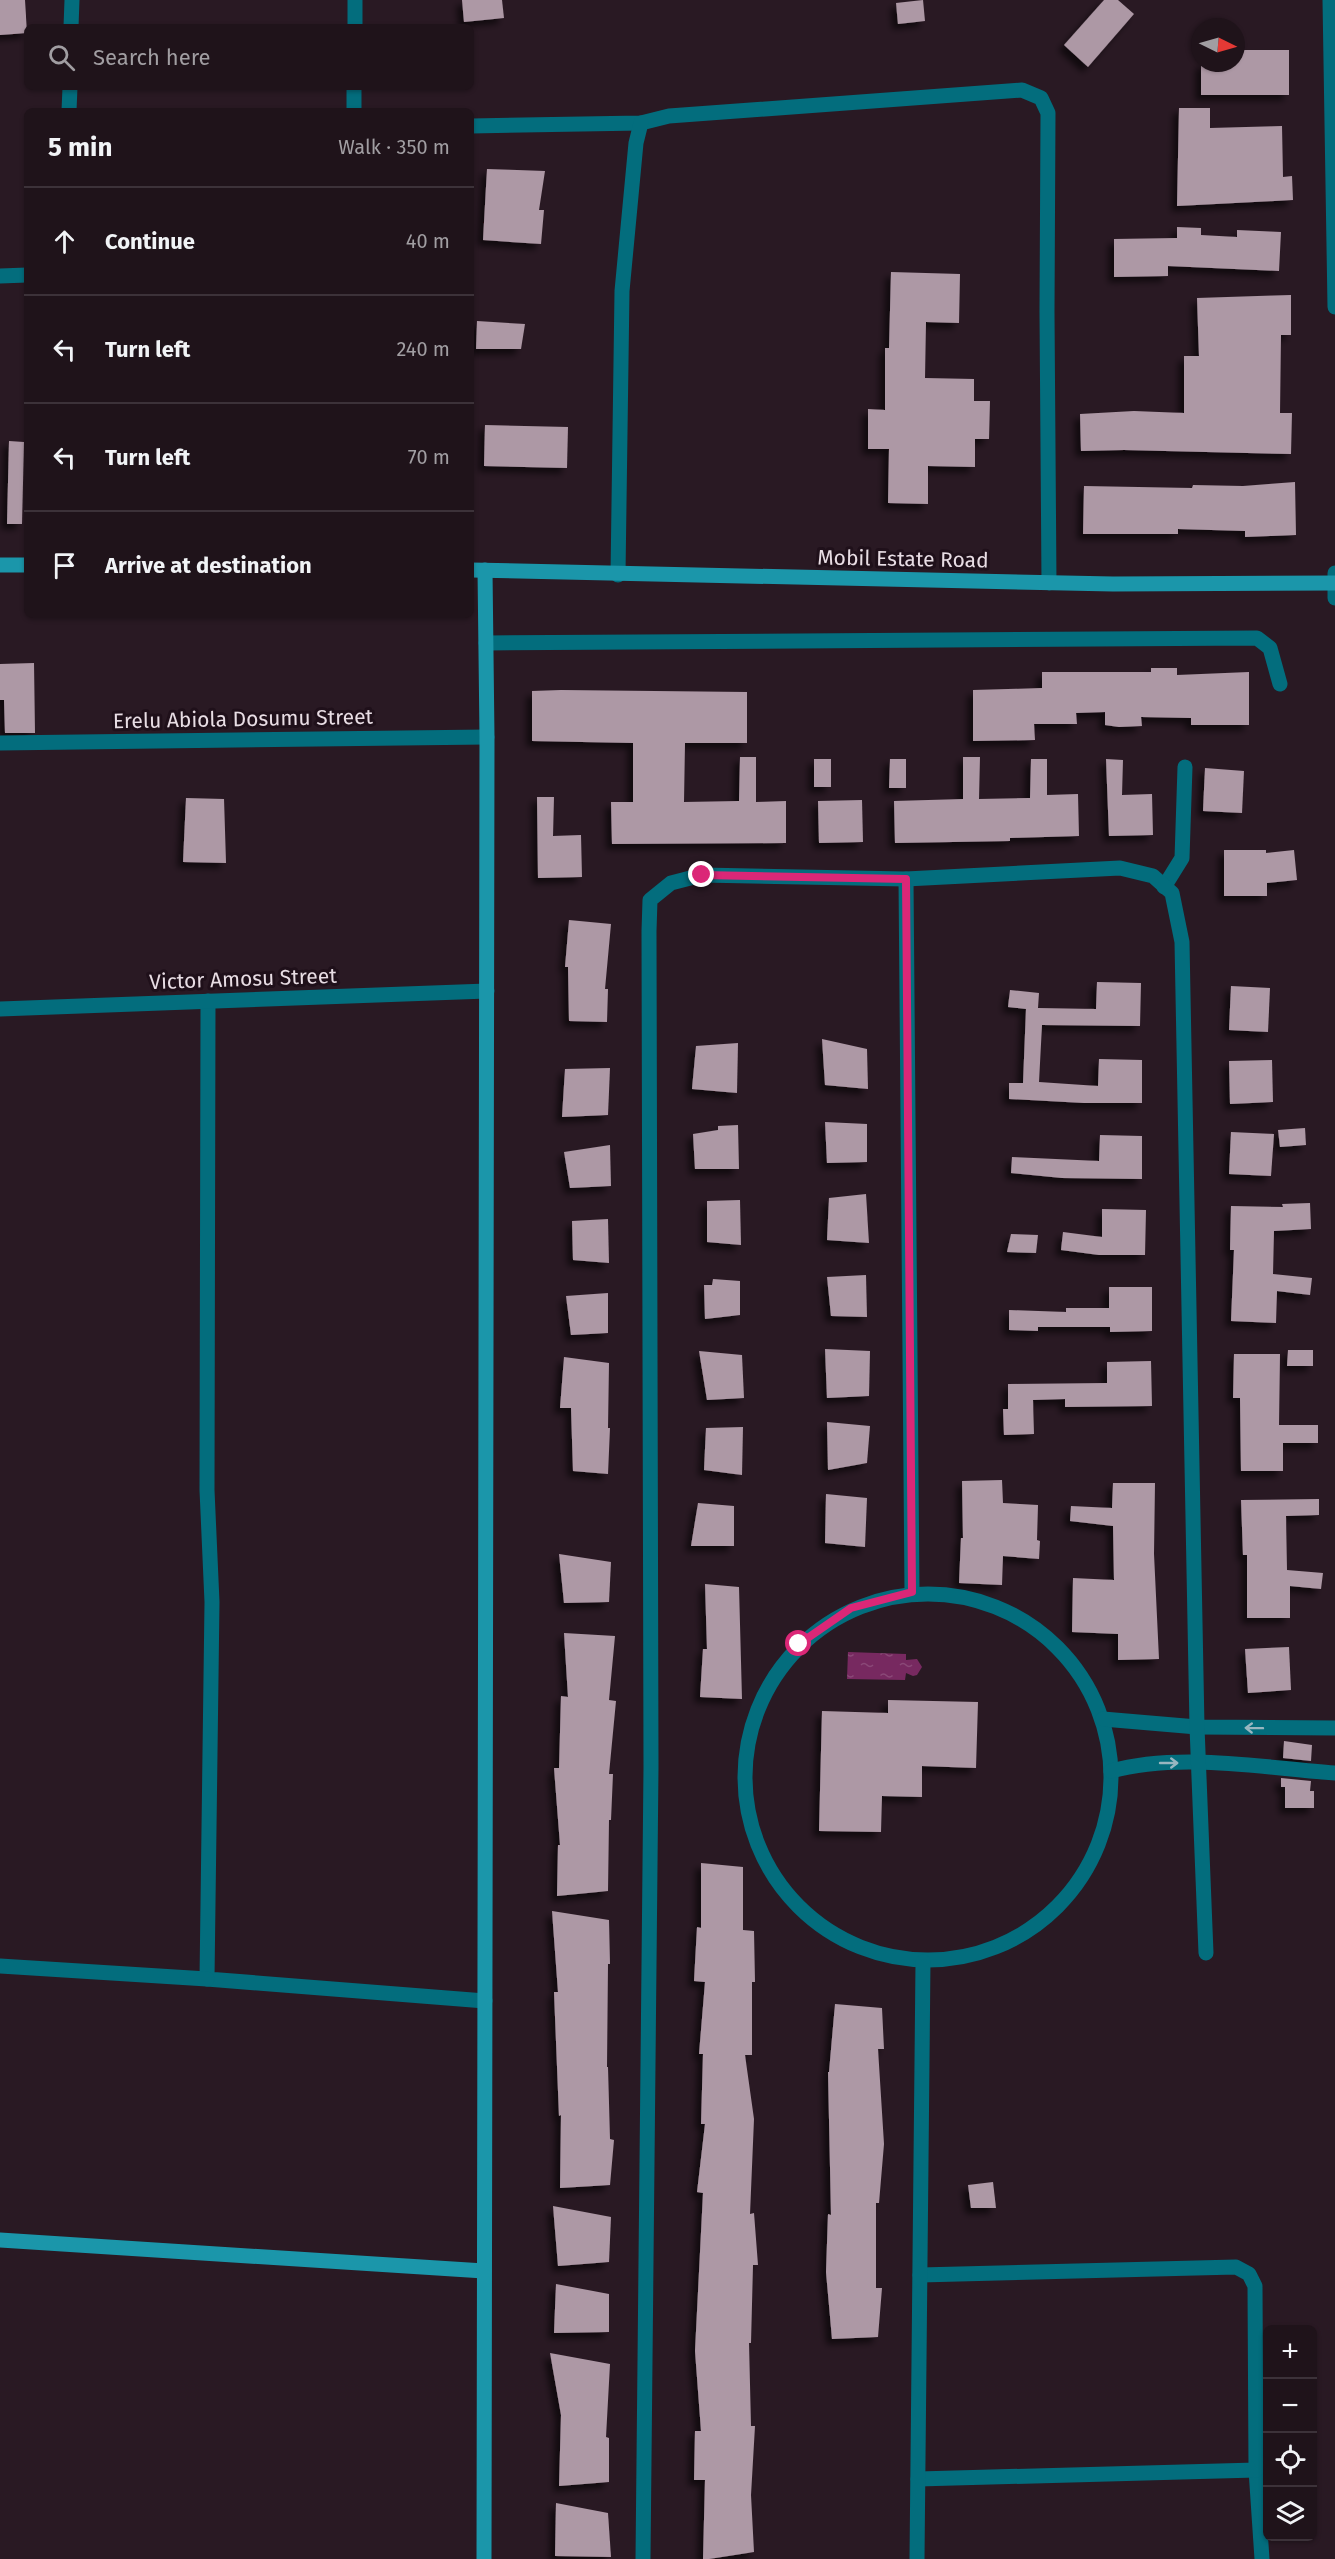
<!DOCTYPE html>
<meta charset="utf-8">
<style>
:root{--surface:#1f131a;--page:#271c23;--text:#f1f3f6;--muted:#a19ea2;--line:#3c3239}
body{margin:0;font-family:"Fira Sans",sans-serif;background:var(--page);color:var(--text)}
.controls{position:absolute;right:18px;bottom:18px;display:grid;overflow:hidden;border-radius:9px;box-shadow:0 2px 4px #0004}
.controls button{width:54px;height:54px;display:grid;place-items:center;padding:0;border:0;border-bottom:2px solid var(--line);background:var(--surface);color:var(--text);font:30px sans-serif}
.compass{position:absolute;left:1191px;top:18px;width:54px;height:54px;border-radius:50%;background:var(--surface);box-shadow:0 2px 4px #0004;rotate:95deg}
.stop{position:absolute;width:18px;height:18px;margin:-14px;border:4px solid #db2777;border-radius:50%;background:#fff}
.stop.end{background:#db2777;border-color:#fff;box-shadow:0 2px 6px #0008}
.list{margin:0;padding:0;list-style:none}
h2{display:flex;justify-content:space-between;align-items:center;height:78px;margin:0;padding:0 24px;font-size:26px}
h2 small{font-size:20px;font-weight:400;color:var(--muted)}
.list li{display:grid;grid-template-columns:39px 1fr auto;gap:18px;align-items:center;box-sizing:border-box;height:108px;padding:0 24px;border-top:2px solid var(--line)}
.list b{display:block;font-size:22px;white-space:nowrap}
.list em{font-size:20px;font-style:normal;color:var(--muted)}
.icon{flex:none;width:33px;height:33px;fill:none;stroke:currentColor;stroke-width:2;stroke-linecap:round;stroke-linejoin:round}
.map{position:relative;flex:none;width:1335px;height:2559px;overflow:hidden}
.search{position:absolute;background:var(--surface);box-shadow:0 2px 4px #0004;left:24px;top:24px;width:450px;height:66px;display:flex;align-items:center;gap:15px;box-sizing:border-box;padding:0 21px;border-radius:9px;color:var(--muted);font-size:22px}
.panel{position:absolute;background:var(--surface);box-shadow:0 2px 4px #0004;left:24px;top:108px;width:450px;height:510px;border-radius:9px}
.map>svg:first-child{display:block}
</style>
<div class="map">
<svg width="1335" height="2559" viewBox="0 0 1335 2559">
<defs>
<pattern id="water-ripples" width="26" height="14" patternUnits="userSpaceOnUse" patternTransform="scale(1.5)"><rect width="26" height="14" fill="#772960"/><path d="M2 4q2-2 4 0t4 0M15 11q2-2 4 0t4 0" fill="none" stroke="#8a4877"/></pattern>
<filter id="shadow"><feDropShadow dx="-5.5" dy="5.5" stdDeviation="3" flood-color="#0009"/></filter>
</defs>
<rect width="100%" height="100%" fill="#291923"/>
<path fill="url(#water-ripples)" d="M848,1652L906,1654V1660L917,1659L922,1667L917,1675L913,1676L906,1673L905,1680L847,1679Z"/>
<g fill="#ad98a5" filter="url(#shadow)">
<path d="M0,0H25L27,33L0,35Z"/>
<path d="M462,0H502L504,18L464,22Z"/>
<path d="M923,0L925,21L898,24L896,3Z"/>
<path d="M1104,0H1118L1134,14L1088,67L1064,45Z"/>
<path d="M1236,50H1289V95H1201V63H1236Z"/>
<path d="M1179,108H1210V128L1282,126L1283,177L1292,176L1293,200L1177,206Z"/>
<path d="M487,169L545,171L539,210H544L541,244L483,240Z"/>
<path d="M1177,227L1201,228V235L1237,237V230L1281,232L1279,271L1168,266V276L1114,277V239L1177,238Z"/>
<path d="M891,272L960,274L959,323L926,322L925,378L974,379V401H990L989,439H975V467L928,466V504L888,503L889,449H868V409L885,410V348H889Z"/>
<path d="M1291,295V335H1281L1280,413H1292L1291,454L1124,450L1081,451L1080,414L1134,411L1184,413V356H1199L1197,298Z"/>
<path d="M477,321L525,324L521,349H476Z"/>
<path d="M485,425L568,427L567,468L484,466Z"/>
<path d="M9,441L24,442L22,524H7Z"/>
<path d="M1295,482L1296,535L1245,537V531L1178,529V534H1083L1084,486L1192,488L1193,485L1243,486Z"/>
<path d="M34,663L35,733H5L4,700H0V664Z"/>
<path d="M1151,668H1177V675L1249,672V725H1191V718L1141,717L1142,726L1119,727L1105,725V712L1076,713L1077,724H1034L1035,740L973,741V690L1042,688V672H1151Z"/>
<path d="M561,690L747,692V743H685L684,802L739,801L740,757H756V802L786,801V843L612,844L611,802H633V743L532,741V691Z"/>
<path d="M963,757H980L979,799L1030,798L1031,759H1047V795L1078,794L1079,836L1010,838V841L895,843L894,801L963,799Z"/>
<rect x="814" y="759" width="17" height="28"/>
<path d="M890,759H906V788H889Z"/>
<path d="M1106,759L1123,760L1122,795L1152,794L1153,835L1109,836Z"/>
<path d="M1205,768L1244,771L1242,813L1203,811Z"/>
<path d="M537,797H554L553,836L581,835L582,877L538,878Z"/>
<path d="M186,798L224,799L226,863L183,862Z"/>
<path d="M862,800L863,842L819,843L818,801Z"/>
<path d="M1224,850H1266V853L1294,850L1297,880L1267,883V896H1224Z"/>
<path d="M569,920L611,924L605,989H608L607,1022L569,1021L568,967H565Z"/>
<path d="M1097,982L1141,983L1140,1026L1042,1025L1039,1082L1098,1086L1099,1059L1142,1060V1103H1084L1009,1099V1083H1023L1026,1009L1008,1007L1010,990L1039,993L1038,1008L1096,1009Z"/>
<path d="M1231,986L1270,988L1268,1032L1229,1030Z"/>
<path d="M822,1039L867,1049L868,1089L825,1085Z"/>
<path d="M738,1043L737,1093L692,1089L696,1046Z"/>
<path d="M1272,1060L1273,1102L1230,1104L1229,1061Z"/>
<path d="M610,1068L608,1115L562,1117L565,1069Z"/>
<path d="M825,1122L867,1124V1162L827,1163Z"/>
<path d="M738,1125L739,1169H695L693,1134L718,1130V1126Z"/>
<path d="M1305,1128L1306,1145L1280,1147L1278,1130Z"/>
<path d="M1231,1132L1274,1134L1271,1176L1229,1174Z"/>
<path d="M1100,1135L1142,1136V1179L1062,1178L1011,1173L1012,1157L1099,1161Z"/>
<path d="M610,1145L611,1186L570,1188L564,1152Z"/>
<path d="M866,1194L869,1243L827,1240L829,1198Z"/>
<path d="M740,1200L741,1245L707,1242V1201Z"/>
<path d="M1310,1203L1311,1229L1274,1231L1273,1274L1312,1278L1310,1295L1277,1291L1276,1323L1231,1321L1234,1250H1230L1231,1206L1283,1207L1282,1204Z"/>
<path d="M1102,1209L1146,1210L1145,1255H1099L1061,1250L1063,1232L1102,1237Z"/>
<path d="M608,1219L609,1263L573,1260L572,1221Z"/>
<path d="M1011,1234L1038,1235L1036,1253L1007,1252Z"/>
<path d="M866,1275L867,1317L831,1316L827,1277Z"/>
<path d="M713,1279L740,1281V1315L705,1319L704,1285H712Z"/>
<path d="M1109,1287H1152V1331L1110,1332V1327H1038V1331L1009,1330V1310L1066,1312V1308H1109Z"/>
<path d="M608,1293V1333L571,1335L566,1296Z"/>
<path d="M825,1349L870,1351L869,1396L827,1398Z"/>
<path d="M1288,1350H1313V1366H1287Z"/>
<path d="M699,1351L742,1355L744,1398L707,1400Z"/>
<path d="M1234,1354H1280L1279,1425H1318V1443H1283V1471H1241L1240,1398H1233Z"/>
<path d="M564,1357L609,1363L608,1428H610L608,1474L573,1471L571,1408H560Z"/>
<path d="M1151,1361L1152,1406L1065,1407V1399L1033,1400L1034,1434L1004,1435L1003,1409H1008V1384L1107,1383V1362Z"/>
<path d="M827,1422L870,1426L867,1463L828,1470Z"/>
<path d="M743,1427L742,1475L704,1470L706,1428Z"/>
<path d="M1002,1480L1003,1503L1038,1505L1037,1540L1040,1541L1039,1559L1003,1556L1002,1585L959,1583L961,1538H963L962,1481Z"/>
<path d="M1113,1483H1155L1154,1554L1159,1659L1118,1660V1634L1072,1632L1073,1578L1114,1580L1113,1526L1070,1521L1071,1506L1112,1508Z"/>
<path d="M826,1494L867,1498L865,1547L825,1543Z"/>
<path d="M1319,1499V1515L1286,1516L1287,1570L1323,1573L1321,1589L1290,1586V1618H1247V1555H1243L1241,1500Z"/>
<path d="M698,1503L734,1506V1546H691Z"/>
<path d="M559,1554L611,1562L609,1602L564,1603Z"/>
<path d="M705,1584L739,1587L742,1699L700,1697L703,1649H707Z"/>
<path d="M564,1633L615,1636L609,1700L616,1701L609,1774H613L611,1820H609L608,1891L557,1896L558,1845H560L554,1768H559L561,1696L568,1697Z"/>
<path d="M1289,1647L1291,1690L1248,1693L1245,1649Z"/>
<path d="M888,1700L978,1702L976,1768L922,1766V1797L882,1796L881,1832L819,1831L822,1711L888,1713Z"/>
<path d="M1284,1741L1312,1745L1311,1761L1283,1758Z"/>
<path d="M1281,1778L1311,1781L1310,1791H1314V1808H1285V1787H1281Z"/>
<path d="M701,1863L743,1867V1930L754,1931L755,1982H752V2055H745L754,2119L750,2214L754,2213L758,2265H753L751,2343H749L751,2426H755L751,2495L754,2552L709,2559H703L705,2480H694L695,2431H701L695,2351L703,2193L697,2192L705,2124H701L703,2054H699L705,1982L694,1981L697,1927L701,1928Z"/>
<path d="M552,1911L609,1920L610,1964H608L607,2067H608L610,2139L614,2140L610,2185L560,2188L561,2115L559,2116L554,1992H558Z"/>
<path d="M835,2004L882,2008L884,2049H878L884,2144L879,2203H876V2288H882L878,2337L832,2339L826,2272L828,2214L831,2215L828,2072H829Z"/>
<path d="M993,2182L996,2208H971L968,2185Z"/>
<path d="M553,2206L611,2217L609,2262L558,2266Z"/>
<path d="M556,2284L609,2294V2332L554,2333Z"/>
<path d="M550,2353L610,2364L606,2437L609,2438V2482L559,2486L561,2415Z"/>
<path d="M556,2503L608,2513L611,2557L555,2556Z"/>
</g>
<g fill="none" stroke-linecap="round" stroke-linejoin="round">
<g stroke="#036d7d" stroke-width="15">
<path d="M1330,0L1335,307"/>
<path d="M71,27L72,0"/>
<path d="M355,27V0"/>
<path d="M69,111L70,87"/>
<path d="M354,111V87"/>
<path d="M471,126L641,123L669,116L1022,90L1041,98L1048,113L1047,312L1049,583"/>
<path d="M0,276L27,275"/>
<path d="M1335,573V598"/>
<path d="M618,575L622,291L636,143L641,123"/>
<path d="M486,643L1257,638L1270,648L1280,684"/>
<path d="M0,743L487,737"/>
<path d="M906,879L912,1592"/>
<path d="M1164,887L1182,858L1185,767"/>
<path d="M208,1001L207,1490L212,1602L207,1979L485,2001"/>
<path d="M0,1009L487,991"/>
<circle cx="928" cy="1777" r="183"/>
<path d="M1103,1719L1197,1727L1335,1728"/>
<path d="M1111,1771C1180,1752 1264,1768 1335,1773"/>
<path d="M0,1966L207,1979"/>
<path d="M1256,2470L1262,2559"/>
<path d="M918,2479L1256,2470L1255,2286L1249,2274L1236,2267L920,2275"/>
<path d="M643,2559L651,1767L649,931L650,900L671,883L702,875L906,879L1120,868L1153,876L1172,893L1182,942L1197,1727L1206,1953"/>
<path d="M917,2559L923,1962"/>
</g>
<g stroke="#1b96aa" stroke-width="15">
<path d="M0,565H27"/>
<path d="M471,570L1113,584L1335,583"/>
<path d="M0,2240L484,2271"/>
<path d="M484,2559L487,737L485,570"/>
</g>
</g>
<defs><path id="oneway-shaft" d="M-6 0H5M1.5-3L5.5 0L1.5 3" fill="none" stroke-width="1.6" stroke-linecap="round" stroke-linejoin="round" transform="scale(1.5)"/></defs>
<g stroke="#98b6c0">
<use href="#oneway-shaft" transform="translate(1254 1728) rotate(-179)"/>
<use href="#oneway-shaft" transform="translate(1169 1763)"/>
</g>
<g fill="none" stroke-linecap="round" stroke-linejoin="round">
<path stroke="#db2777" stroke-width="8" d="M702,875L906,879L912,1592L851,1608L799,1644"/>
</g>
<g text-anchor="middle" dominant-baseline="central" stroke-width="6" stroke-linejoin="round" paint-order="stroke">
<g font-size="21" fill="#e8dde4" stroke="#1f101a">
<text transform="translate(903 559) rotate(1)">Mobil Estate Road</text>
<text transform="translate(243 719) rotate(-1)">Erelu Abiola Dosumu Street</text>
<text transform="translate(243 979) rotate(-2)">Victor Amosu Street</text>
</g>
</g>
</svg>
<div class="controls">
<button>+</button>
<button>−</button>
<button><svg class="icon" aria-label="locate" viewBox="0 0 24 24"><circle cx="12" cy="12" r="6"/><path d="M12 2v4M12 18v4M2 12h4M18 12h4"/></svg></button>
<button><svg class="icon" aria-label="layers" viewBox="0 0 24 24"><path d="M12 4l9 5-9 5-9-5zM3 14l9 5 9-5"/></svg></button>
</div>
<svg class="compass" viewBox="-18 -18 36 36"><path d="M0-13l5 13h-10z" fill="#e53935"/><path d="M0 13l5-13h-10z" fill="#a19ea2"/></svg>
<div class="stop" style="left:799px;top:1644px"></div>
<div class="stop end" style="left:702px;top:875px"></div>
<div class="search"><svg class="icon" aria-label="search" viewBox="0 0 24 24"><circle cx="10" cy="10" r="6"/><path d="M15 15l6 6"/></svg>Search here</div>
<section class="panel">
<h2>5 min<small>Walk · 350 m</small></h2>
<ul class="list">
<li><svg class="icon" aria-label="ahead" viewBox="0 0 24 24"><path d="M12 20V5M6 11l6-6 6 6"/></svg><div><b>Continue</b></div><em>40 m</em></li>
<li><svg class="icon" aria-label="left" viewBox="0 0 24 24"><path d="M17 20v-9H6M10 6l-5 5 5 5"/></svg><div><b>Turn left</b></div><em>240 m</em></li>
<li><svg class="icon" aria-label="left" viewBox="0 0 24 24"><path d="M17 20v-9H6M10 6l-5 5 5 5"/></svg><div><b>Turn left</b></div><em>70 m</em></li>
<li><svg class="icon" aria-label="arrive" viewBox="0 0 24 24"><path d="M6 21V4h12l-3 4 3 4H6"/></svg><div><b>Arrive at destination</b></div></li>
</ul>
</section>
</div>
